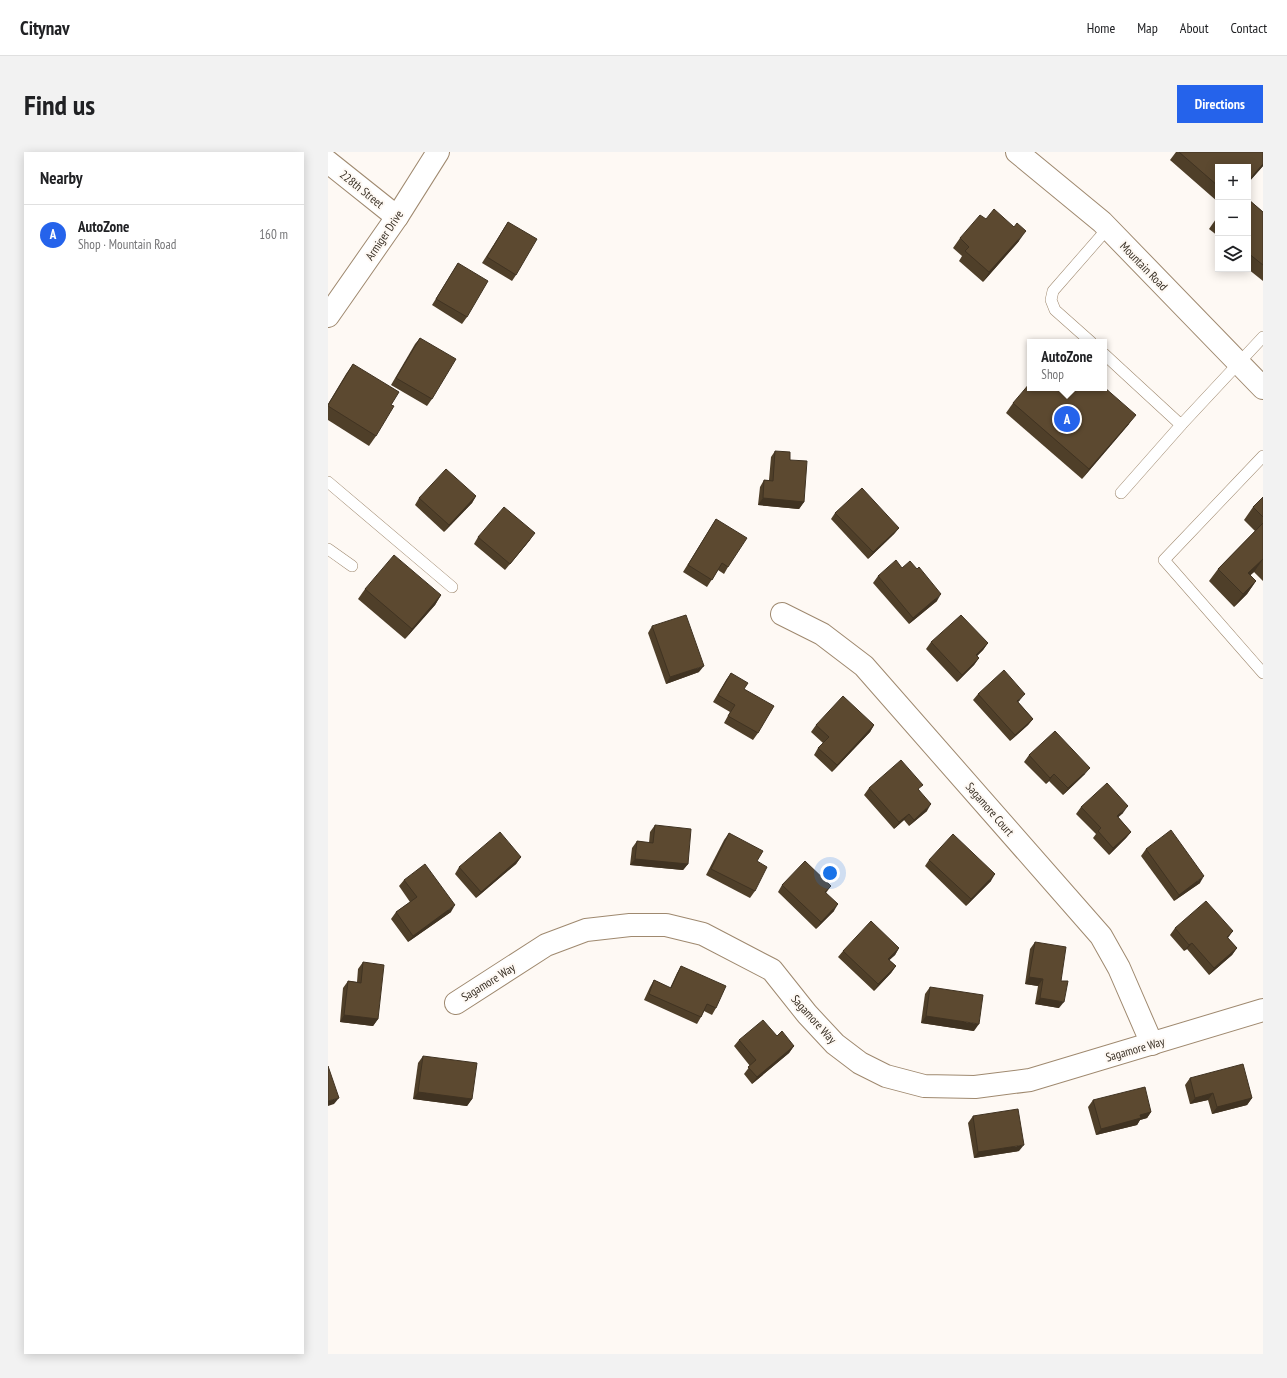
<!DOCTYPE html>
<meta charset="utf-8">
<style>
:root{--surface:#fff;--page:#f2f2f2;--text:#202124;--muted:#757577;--line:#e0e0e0;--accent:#2563eb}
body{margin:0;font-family:"PT Sans Narrow",sans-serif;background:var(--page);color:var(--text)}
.controls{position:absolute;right:12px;top:12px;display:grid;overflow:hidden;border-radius:0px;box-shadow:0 2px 10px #0003}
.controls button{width:36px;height:36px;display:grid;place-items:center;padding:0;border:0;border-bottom:1px solid var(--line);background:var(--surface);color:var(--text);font:20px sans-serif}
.you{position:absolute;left:502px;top:721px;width:14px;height:14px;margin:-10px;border:3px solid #fff;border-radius:50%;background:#1a73e8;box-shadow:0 0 0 6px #1a73e833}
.badge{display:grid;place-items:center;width:26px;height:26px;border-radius:50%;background:var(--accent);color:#fff;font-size:13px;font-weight:700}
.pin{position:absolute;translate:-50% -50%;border:2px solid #fff;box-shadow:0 1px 4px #0006}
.popup{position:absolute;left:699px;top:187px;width:80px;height:52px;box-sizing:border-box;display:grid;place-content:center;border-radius:0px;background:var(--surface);filter:drop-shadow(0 1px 3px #0005);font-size:13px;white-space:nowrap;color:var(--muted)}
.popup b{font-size:15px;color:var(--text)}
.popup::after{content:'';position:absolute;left:50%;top:100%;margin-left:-8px;border:8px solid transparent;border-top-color:var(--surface)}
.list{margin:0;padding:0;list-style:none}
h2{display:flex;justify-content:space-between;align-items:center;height:52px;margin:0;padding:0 16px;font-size:17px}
h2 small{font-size:13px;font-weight:400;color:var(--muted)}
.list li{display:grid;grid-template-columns:26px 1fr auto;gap:12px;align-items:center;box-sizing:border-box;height:60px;padding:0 16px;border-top:1px solid var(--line)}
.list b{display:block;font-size:15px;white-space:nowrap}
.list p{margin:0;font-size:13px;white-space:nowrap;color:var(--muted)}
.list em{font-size:13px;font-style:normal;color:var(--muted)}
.icon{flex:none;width:22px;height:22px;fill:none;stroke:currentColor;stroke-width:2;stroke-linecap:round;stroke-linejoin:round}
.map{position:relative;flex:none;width:935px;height:1202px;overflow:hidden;border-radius:0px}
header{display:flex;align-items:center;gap:24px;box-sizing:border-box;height:56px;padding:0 20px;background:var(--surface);border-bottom:1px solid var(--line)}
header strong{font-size:19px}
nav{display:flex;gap:22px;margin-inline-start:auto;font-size:14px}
.intro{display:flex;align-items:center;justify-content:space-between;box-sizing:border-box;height:96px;padding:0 24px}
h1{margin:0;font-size:28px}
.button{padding:10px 18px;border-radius:0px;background:var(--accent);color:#fff;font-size:14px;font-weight:700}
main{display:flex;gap:24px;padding:0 24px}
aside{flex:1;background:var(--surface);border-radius:0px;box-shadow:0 2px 10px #0003}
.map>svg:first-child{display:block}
</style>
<header>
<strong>Citynav</strong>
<nav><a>Home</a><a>Map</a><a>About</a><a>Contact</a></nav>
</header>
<div class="intro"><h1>Find us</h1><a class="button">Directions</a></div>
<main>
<aside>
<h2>Nearby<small></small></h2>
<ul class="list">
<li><span class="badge">A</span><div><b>AutoZone</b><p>Shop · Mountain Road</p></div><em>160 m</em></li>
</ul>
</aside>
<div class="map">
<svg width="935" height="1202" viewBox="0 0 935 1202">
<rect width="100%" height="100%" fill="#fef9f4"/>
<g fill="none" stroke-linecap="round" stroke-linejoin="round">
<g stroke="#9f896f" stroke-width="12">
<g id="lane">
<path d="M763,190L727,158L723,148L725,139L780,76"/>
<path d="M776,202L853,273L935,185"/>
<path d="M935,304L836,408L935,521"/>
<path d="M0,330L124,435"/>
<path d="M793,341L853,273"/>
<path d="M0,397L24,414"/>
</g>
</g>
<g stroke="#9f896f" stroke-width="24">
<g id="street">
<path d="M0,10L69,65"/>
<path d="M0,164L69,65L110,0"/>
<path d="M454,462L494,482L536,514L773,784L791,816L824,892"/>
<path d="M128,851L218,793L258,778L302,773H338L375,782L444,818L479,862L507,892L532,911L558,924L596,934L647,935L702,928L935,858"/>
</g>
</g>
<g stroke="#9f896f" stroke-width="24">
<path id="secondary" d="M689,0L774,70L935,236"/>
</g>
<use href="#lane" stroke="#fff" stroke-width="11"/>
<use href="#street" stroke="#fff" stroke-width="22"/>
<use href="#secondary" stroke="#fff" stroke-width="22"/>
</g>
<g fill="#4f3f29">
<path d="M848,0H935V14L920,31V15H890V50L842,8Z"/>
<path d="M920,47L935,60V129L920,117Z"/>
<path d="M890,64V84L881,77Z"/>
<path d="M658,67L691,89L655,130L631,109L634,104L625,96L632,86Z"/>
<path d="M180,70L188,123L184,129L154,111Z"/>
<path d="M130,111L139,165L134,172L104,153Z"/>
<path d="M92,186L104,247L99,254L63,233L87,192Z"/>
<path d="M25,212L48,284L41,294L0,268V252L18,222Z"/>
<path d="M685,251L801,272L754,327L678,261Z"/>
<path d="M447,299L462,308L476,350L471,357L430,353L432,335L436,328H441L443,305Z"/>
<path d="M148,344L144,351L116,380L87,353L91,346Z"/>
<path d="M935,345V429L926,420L922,423L928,429L919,442L906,455L881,429L890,417L927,379L916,368L925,355Z"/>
<path d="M507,361L571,376L566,382L540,407L503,367Z"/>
<path d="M388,367L400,415L396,422L390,418L379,435L355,420Z"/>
<path d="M150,385L202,388L177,418L146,392Z"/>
<path d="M574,416L609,449L581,472L545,431L550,424Z"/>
<path d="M37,437L113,443L107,453L77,487L30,447Z"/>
<path d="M324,474L371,520L338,532L320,481Z"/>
<path d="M603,490L660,491L655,498L649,504L651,506L646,513L629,530L598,497Z"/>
<path d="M403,521L416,537L430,581L425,588L396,571L402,560L385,550L398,528Z"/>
<path d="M650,542L692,548L690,550L705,567L700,573L682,589L645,548Z"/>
<path d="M488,573H546L542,580L504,620L486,603L490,596L495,591L483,580Z"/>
<path d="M701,603L757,622L735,643L721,629L718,632L696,610Z"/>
<path d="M541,636L591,638L599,659L581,674L576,668L566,677L536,643Z"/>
<path d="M753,655L795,661L790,665L803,680L798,686L781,703L765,686L768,682L748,662Z"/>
<path d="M327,673L360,712L355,718L302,713L304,696L309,689L321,691L322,680Z"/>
<path d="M401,681L429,709L427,739L422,746L378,723L396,688Z"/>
<path d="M818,697L872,731L846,749L813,704Z"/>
<path d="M193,705L188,712L148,746L127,722L131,715Z"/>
<path d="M601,708L663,729L638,754L597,714Z"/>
<path d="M76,728L123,760L80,790L63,767L68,760L82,750L71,734Z"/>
<path d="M454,733L503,734L498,741L506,759L488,777L450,740Z"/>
<path d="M847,776L900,786L909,796L904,803L881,823L859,797L856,799L842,783Z"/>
<path d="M707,790L733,829L731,856L707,852L710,834L697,832L702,797Z"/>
<path d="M571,796L567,803L561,808L568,814L563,821L546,839L510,805L515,799Z"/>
<path d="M35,810L50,867L45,874L12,870L15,836L20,829L29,830L30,817Z"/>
<path d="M353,814L388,856L384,863L376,859L373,865L369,872L316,848L322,835L326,828L342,836L349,821Z"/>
<path d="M602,835L646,879L593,871L597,842Z"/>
<path d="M449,884L466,894L461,901L424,932L416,922L422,914L406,894L411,888Z"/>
<path d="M95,904L144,947L139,954L85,947L90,911Z"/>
<path d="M862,926L924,946L919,953L884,962L880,948L862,952L857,933Z"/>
<path d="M765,948L823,960L819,966L812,968L809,973L768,983L760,955Z"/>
<path d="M645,964L691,999L646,1006L640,971Z"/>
</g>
<g fill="#403322">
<path d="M935,12V14L920,31V29Z"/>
<path d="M698,79L691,89L655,130L661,120Z"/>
<path d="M808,263L801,272L754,327L761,317Z"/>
<path d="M148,344L144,351L116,380L121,373Z"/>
<path d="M435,346L476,350L471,357L430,353Z"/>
<path d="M571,376L566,382L540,407L545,400Z"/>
<path d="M207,381L202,388L177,418L182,412Z"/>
<path d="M935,407L926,420L911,434L920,421Z"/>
<path d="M928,429L919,442L906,455L915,442Z"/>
<path d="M613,442L609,449L581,472L585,466Z"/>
<path d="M113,443L107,453L77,487L84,477Z"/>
<path d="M660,491L655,498L643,510L648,503Z"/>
<path d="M651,506L646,513L629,530L634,523Z"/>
<path d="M376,514L371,520L338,532L342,525Z"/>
<path d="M697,542L692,548L684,556L689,549Z"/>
<path d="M705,567L700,573L682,589L687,583Z"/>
<path d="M546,573L542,580L504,620L509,613Z"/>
<path d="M762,616L757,622L735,643L740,636Z"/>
<path d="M726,622L721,629L718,632L722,626Z"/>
<path d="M603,652L599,659L581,674L586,668Z"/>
<path d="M800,654L795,661L784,671L789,664Z"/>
<path d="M581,662L576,668L566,677L571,670Z"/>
<path d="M803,680L798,686L781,703L785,696Z"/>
<path d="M193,705L188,712L148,746L153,740Z"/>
<path d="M307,707L360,712L355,718L302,713Z"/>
<path d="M667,722L663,729L638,754L643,747Z"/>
<path d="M876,724L872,731L846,749L851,743Z"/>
<path d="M510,752L506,759L488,777L493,770Z"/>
<path d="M127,753L123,760L80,790L85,784Z"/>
<path d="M905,779L900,786L899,785Z"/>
<path d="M864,791L859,797L856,799L861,793Z"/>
<path d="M571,796L567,803L555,814L560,807Z"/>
<path d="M909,796L904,803L881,823L886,816Z"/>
<path d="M568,814L563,821L546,839L550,832Z"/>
<path d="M701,825L715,827L710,834L697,832Z"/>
<path d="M712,846L736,850L731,856L707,852Z"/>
<path d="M16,863L50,867L45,874L12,870Z"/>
<path d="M598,864L651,872L646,879L593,871Z"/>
<path d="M466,894L461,901L424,932L429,925Z"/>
<path d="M90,940L144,947L139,954L85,947Z"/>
<path d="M885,941L880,948L862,952L867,946Z"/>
<path d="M11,946L6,952L0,954V949Z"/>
<path d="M924,946L919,953L884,962L889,955Z"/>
<path d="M823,960L819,966L812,968L809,973L768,983L773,977L812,963Z"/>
<path d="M696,993L691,999L646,1006L650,1000Z"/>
</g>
<g fill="#5c4930" stroke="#403322">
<path d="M851,0H935V12L920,29V15H890V34Z"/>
<path d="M920,47L935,60V113L920,101Z"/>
<path d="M666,57L686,75L689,71L698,79L661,120L637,99L641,95L632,86L652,63L658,67Z"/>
<path d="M890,64V69L888,67Z"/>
<path d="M180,70L209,87L188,123L159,105Z"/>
<path d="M130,111L160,129L139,165L108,147Z"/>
<path d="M92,186L128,207L104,247L68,226Z"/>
<path d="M25,212L71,240L63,253L66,254L48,284L0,254V253Z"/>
<path d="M702,231V236H776V235L808,263L761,317L685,251Z"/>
<path d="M447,299L462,300V308L479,309L476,350L435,346L436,328L445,329Z"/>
<path d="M118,317L148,344L121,373L91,346Z"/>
<path d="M534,336L571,376L545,400L507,361Z"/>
<path d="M935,345V365L925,355Z"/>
<path d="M176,355L207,381L182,412L150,385Z"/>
<path d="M388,367L419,386L400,415L394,411L384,428L360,413Z"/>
<path d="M935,371V407L920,421L928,429L915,442L890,417Z"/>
<path d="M66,403L113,443L84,477L37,437Z"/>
<path d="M568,408L574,416L582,409L589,417L591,415L613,442L585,466L550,424Z"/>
<path d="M358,463L376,514L342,525L324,474Z"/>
<path d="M633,463L660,491L648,503L651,506L634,523L603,490Z"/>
<path d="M676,518L697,542L689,549L705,567L687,583L650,542Z"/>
<path d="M403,521L420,531L416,537L446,554L430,581L400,564L407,553L390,543Z"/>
<path d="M515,544L546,573L509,613L490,596L501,585L488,573Z"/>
<path d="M727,579L762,616L740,636L726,622L722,626L701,603Z"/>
<path d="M573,608L595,633L590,637L603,652L586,668L581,662L571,670L541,636Z"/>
<path d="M779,631L800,654L789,664L803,680L785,696L770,679L773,676L753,655Z"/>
<path d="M327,673L363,677L360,712L307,707L309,689L325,691Z"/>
<path d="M843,678L876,724L851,743L818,697Z"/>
<path d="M172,680L193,705L153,740L131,715Z"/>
<path d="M401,681L435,699L429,709L439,715L427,739L383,717Z"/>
<path d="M625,682L667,722L643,747L601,708Z"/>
<path d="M477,709L503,734L497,740L510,752L493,770L454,733Z"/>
<path d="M97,712L127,753L85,784L68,760L89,745L76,728Z"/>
<path d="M878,749L905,779L899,785L909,796L886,816L864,791L861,793L847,776Z"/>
<path d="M543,769L571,796L560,807L568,814L550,832L515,799Z"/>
<path d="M707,790L738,795L733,829H740L736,850L712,846L715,827L701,825Z"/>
<path d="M35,810L56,813L50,867L16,863L20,829L33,831Z"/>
<path d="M353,814L398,834L388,856L379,852L373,865L321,842L326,828L343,836Z"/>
<path d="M602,835L655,843L651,872L598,864Z"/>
<path d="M435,868L449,884L454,879L466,894L429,925L420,915L428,908L411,888Z"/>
<path d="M95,904L149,911L144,947L90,940Z"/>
<path d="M915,912L924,946L889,955L885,941L867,946L862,926Z"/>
<path d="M0,914L11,946L0,949Z"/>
<path d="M817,935L823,960L812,963L813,966L773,977L765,948Z"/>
<path d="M690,957L696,993L650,1000L645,964Z"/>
</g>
<g text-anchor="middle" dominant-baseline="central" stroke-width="4" stroke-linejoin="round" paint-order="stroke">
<g font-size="12" fill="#382f24" stroke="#fef9f4">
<text transform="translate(34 37) rotate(39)">228th Street</text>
<text transform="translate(56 83) rotate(-56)">Armiger Drive</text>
<text transform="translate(816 114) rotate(46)">Mountain Road</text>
<text transform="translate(662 657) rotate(49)">Sagamore Court</text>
<text transform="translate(160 830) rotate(-32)">Sagamore Way</text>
<text transform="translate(486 867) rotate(48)">Sagamore Way</text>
<text transform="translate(807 897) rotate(-16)">Sagamore Way</text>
</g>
</g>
</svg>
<div class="controls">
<button>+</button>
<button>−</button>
<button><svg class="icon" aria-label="layers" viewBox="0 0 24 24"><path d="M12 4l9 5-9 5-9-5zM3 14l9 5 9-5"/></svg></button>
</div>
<div class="you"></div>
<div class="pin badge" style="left:739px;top:267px">A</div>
<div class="popup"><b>AutoZone</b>Shop</div>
</div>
</main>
